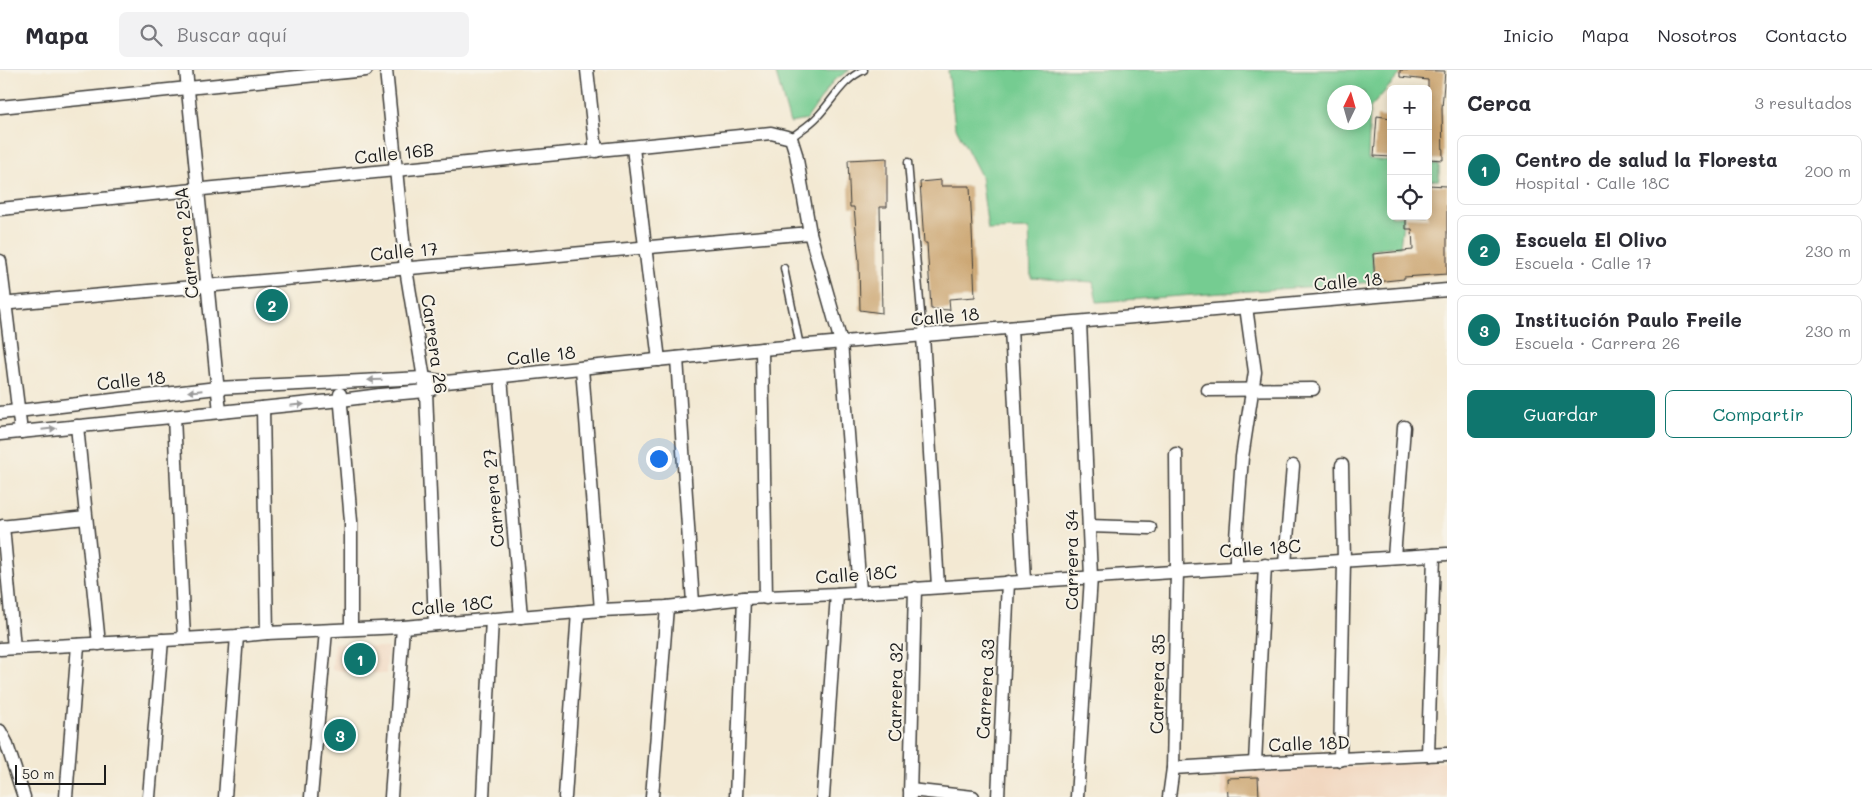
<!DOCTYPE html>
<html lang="es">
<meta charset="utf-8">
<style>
:root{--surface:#fff;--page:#f2f2f3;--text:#2b2b33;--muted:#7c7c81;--line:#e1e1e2;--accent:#0f766e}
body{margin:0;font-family:Mali,sans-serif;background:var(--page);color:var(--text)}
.controls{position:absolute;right:15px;top:15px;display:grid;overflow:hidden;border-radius:8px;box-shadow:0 2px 12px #0003}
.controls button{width:45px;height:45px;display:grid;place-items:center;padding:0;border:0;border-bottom:1px solid var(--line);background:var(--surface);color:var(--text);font:25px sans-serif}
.compass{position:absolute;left:1327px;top:15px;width:45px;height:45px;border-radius:50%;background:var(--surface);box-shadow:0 2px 12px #0003;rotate:5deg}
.scale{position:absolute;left:15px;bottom:12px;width:91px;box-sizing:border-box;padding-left:5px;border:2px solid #1c1c1c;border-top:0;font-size:14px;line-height:18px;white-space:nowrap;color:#1c1c1c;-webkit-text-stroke:4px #f7f3e8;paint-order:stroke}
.you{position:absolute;left:658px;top:388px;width:18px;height:18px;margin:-12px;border:4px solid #fff;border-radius:50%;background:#1a73e8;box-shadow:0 0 0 8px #1a73e833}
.badge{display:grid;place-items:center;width:32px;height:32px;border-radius:50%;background:var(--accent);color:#fff;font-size:16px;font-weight:700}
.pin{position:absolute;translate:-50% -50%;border:2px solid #fff;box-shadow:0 1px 5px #0006}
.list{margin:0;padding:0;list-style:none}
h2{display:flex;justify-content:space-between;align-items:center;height:65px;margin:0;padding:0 20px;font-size:21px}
h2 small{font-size:16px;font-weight:400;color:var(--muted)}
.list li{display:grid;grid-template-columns:32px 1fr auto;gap:15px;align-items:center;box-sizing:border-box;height:70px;margin:0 10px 10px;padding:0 10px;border:1px solid var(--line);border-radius:8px}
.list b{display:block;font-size:19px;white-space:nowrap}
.list p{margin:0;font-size:16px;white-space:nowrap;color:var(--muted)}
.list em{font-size:16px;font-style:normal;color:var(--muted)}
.actions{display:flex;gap:10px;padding:15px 20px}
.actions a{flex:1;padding:11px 0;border:1px solid var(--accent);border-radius:8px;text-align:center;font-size:18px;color:var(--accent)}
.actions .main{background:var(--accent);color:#fff}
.icon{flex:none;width:28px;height:28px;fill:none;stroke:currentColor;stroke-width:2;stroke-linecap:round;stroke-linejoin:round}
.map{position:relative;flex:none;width:1447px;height:727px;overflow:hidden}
header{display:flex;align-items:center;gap:30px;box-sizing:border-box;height:70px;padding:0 25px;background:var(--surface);border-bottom:1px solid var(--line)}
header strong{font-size:24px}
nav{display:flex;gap:28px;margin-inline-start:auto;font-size:18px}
.search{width:350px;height:45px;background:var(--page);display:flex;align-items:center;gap:12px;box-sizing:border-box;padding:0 18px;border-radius:8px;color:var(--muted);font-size:19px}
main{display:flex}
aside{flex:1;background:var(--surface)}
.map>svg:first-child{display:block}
</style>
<header>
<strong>Mapa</strong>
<div class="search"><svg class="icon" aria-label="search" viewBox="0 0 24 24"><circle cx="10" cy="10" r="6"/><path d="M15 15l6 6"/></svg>Buscar aquí</div>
<nav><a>Inicio</a><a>Mapa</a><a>Nosotros</a><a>Contacto</a></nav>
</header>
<main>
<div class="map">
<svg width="1447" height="727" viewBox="0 0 1447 727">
<rect width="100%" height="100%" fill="#f7f3e8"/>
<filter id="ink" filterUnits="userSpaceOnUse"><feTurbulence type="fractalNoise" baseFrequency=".02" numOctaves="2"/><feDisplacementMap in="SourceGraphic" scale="10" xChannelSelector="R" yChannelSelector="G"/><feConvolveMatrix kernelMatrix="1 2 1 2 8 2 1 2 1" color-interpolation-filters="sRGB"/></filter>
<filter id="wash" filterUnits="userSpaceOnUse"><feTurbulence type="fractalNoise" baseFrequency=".0096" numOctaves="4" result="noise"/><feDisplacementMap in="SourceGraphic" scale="20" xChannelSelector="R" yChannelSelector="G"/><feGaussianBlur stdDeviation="1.12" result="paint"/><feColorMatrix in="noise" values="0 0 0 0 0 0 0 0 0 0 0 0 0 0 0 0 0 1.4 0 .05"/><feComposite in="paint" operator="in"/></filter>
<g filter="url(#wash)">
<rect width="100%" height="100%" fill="#f3e9d3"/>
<g fill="#f1d5bd">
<path d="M334,573L388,578L386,604L332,600Z"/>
<path d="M1427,692H1447V727H1222L1221,704Z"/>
</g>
<g fill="#75cc91" stroke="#487456" fill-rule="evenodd">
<path d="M775,0H850L834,10L806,50L790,53Z"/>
<path d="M948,0H1404L1370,38L1368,89L1391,91V146H1404L1400,176L1371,179L1375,212L1097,232L1093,212L1031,208L1029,159L988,160L981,106L955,56ZM1334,22H1364V52H1334Z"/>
<path d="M1428,94L1439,95V110L1428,111Z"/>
</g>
<g id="blocks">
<g fill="#cba470">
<path d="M1400,0L1445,1L1442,38L1443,90L1428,89V10L1400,7Z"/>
<path d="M1377,46L1391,48V87L1374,86Z"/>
<path d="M887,88V137H880L882,243L860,240L859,192L854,137H850L848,90Z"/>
<path d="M941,110V116H970L975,227L949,229L950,240L931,239L927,173H924L920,112Z"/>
<path d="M1428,115L1447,116V204L1404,207V209L1375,212L1373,184L1413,180L1412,159H1406V147L1428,148Z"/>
<path d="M1258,707L1259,727H1228L1227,708Z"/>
</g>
</g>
</g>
<g filter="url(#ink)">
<use href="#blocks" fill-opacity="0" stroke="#3c3b37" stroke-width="1"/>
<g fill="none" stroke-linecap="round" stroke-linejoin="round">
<g stroke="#3c3b37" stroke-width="9">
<g id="service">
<path d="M791,68C799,61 810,55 818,46C833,30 843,9 864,0"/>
<path d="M908,92L923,266"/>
<path d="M784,198L800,276"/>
</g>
</g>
<g stroke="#3c3b37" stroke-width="15">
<g id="minor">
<path d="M186,0L220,342"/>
<path d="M386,0L406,199L426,321L435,554"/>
<path d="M587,0L596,81"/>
<path d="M0,37L366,0"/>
<path d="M633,78L659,290"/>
<path d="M0,139L771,63L791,68L796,84L810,163L841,272L860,521"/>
<path d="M0,191L21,362"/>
<path d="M0,234L810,163"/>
<path d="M1011,258L1024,511"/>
<path d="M923,266L938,516"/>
<path d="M762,279L766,528"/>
<path d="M677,288L693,533"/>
<path d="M582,298L601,540"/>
<path d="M501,307L521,547"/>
<path d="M1208,320L1313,319"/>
<path d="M340,324L351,451V558"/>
<path d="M263,338L267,563"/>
<path d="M0,343L217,318L423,308L446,312L762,279L1447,220"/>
<path d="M174,346L184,569"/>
<path d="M77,356L99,574"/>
<path d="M0,364L341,330L380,325L426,321L432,319"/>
<path d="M3,456L14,578"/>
<path d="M1089,456L1150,458"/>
<path d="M0,457L86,448"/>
<path d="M1394,487L1404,357"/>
<path d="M1285,494L1293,396"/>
<path d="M1236,497V468L1242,387L1255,302L1246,237"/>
<path d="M0,579L237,566L267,563L403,557L601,540L667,537L744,528L837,524L1447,484"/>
<path d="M0,661L6,672L24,727"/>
<path d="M1428,685L1434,485"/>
<path d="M1340,690L1344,491L1342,395"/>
<path d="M1255,693L1265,495"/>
<path d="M1173,698L1255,693L1447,684"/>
<path d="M910,720L973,727"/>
<path d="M66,727L78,575"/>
<path d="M149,727L162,570"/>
<path d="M225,727L237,566"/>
<path d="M311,727L326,561"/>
<path d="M391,727L403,557"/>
<path d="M483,727L492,549"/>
<path d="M565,727L578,542"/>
<path d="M652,727L667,537"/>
<path d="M736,727L744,528"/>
<path d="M823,727L837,524"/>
<path d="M910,727L915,518"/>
<path d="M998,727L1008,512"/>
<path d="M1077,727L1091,507L1080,252"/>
<path d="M1169,727L1173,698L1177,501L1176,384"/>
</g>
</g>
<use href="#service" stroke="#fff" stroke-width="6"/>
<use href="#minor" stroke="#fff" stroke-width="12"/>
</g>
<defs><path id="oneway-solid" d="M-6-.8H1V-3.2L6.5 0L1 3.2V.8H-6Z" transform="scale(1.25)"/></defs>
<g fill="#999">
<use href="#oneway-solid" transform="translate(375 310) rotate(178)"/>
<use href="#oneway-solid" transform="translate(195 321) rotate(174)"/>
<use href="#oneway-solid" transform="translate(297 335) rotate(-6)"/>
<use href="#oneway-solid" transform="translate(49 359) rotate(-6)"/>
</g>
</g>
<g text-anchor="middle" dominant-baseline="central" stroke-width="4" stroke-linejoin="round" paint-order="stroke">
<g font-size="18" fill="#1c1c1c" stroke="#f7f3e8">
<text transform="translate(394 83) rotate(-6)">Calle 16B</text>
<text transform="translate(186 173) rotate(-96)">Carrera 25A</text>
<text transform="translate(404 181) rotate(-5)">Calle 17</text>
<text transform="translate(1348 211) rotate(-5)">Calle 18</text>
<text transform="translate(945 246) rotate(-5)">Calle 18</text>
<text transform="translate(435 274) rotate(82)">Carrera 26</text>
<text transform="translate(541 285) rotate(-6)">Calle 18</text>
<text transform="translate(131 310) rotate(-6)">Calle 18</text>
<text transform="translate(493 428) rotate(-95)">Carrera 27</text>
<text transform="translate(1260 478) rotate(-4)">Calle 18C</text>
<text transform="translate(1071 490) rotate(-90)">Carrera 34</text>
<text transform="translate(856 504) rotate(-4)">Calle 18C</text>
<text transform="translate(452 535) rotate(-5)">Calle 18C</text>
<text transform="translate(1157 614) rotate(-89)">Carrera 35</text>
<text transform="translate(985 619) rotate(-87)">Carrera 33</text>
<text transform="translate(895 622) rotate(-89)">Carrera 32</text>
<text transform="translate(1309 673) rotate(-2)">Calle 18D</text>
</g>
</g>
</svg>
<div class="controls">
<button>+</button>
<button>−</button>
<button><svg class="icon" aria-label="locate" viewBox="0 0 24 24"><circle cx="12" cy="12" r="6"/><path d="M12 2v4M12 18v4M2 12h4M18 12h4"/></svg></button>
</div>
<svg class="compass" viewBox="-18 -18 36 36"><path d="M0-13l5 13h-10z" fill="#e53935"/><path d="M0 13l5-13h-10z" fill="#7c7c81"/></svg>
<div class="scale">50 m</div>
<div class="you"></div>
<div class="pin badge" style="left:360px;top:589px">1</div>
<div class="pin badge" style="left:272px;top:235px">2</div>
<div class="pin badge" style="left:340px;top:665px">3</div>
</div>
<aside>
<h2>Cerca<small>3 resultados</small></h2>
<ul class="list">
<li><span class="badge">1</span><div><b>Centro de salud la Floresta</b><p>Hospital · Calle 18C</p></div><em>200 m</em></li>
<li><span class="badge">2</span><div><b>Escuela El Olivo</b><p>Escuela · Calle 17</p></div><em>230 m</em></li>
<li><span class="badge">3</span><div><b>Institución Paulo Freile</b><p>Escuela · Carrera 26</p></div><em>230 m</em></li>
</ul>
<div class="actions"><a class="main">Guardar</a><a>Compartir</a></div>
</aside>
</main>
